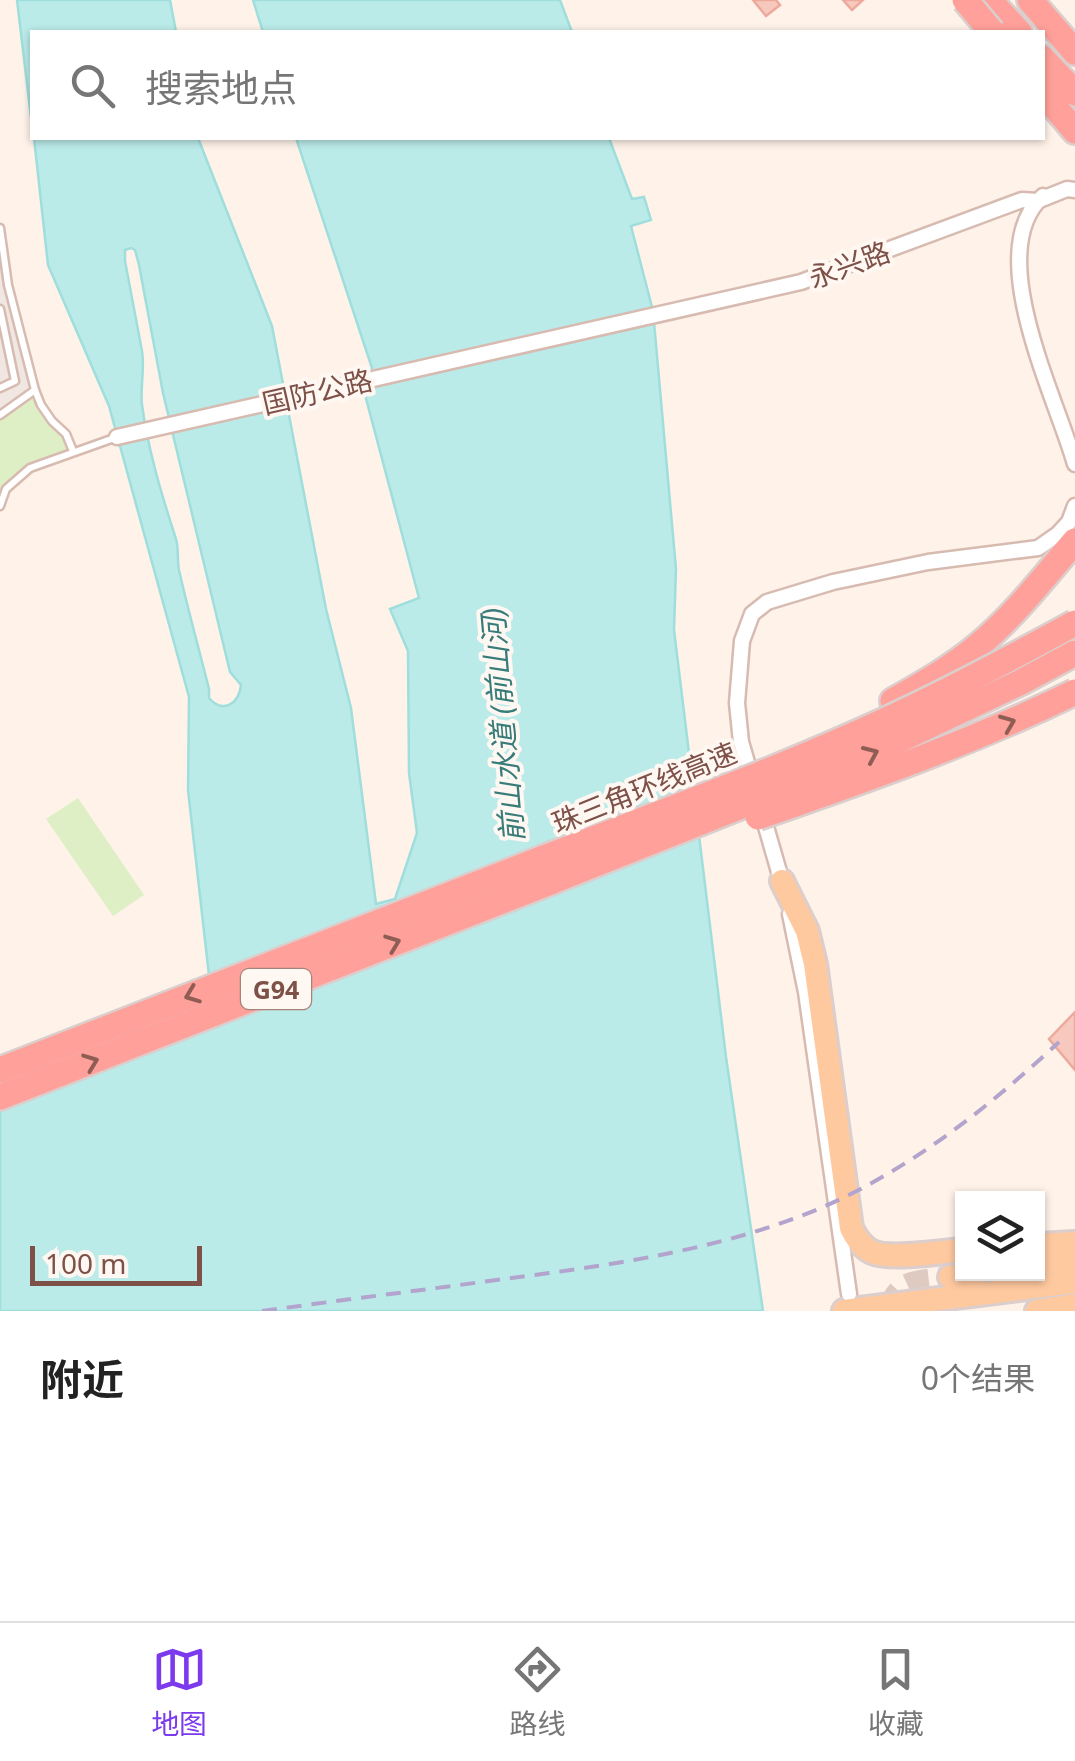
<!DOCTYPE html>
<html lang="zh">
<meta charset="utf-8">
<style>
:root{--surface:#fff;--page:#f6f6f6;--text:#222;--muted:#767676;--line:#e0e0e0;--accent:#7c3aed}
body{margin:0;font-family:"Noto Sans","Noto Sans SC",sans-serif;background:var(--page);color:var(--text)}
.controls{position:absolute;right:30px;bottom:30px;display:grid;overflow:hidden;border-radius:0px;box-shadow:0 2px 8px #0004}
.controls button{width:90px;height:90px;display:grid;place-items:center;padding:0;border:0;border-bottom:2px solid var(--line);background:var(--surface);color:var(--text);font:50px sans-serif}
.scale{position:absolute;left:30px;bottom:25px;width:172px;box-sizing:border-box;padding-left:10px;border:5px solid #7d5148;border-top:0;font-size:28px;line-height:35px;white-space:nowrap;color:#7d5148;-webkit-text-stroke:8px #fff7f2;paint-order:stroke}
.list{margin:0;padding:0;list-style:none}
h2{display:flex;justify-content:space-between;align-items:center;height:130px;margin:0;padding:0 40px;font-size:42px}
h2 small{font-size:32px;font-weight:400;color:var(--muted)}
.icon{flex:none;width:55px;height:55px;fill:none;stroke:currentColor;stroke-width:2;stroke-linecap:round;stroke-linejoin:round}
.map{position:relative;flex:none;width:1075px;height:1311px;overflow:hidden}
.search{position:absolute;background:var(--surface);box-shadow:0 2px 8px #0004;left:30px;right:30px;top:30px;height:110px;display:flex;align-items:center;gap:25px;box-sizing:border-box;padding:0 35px;border-radius:0px;color:var(--muted);font-size:38px}
.sheet{height:310px;background:var(--surface)}
nav{display:flex;justify-content:space-around;align-items:center;box-sizing:border-box;height:140px;border-top:2px solid var(--line);background:var(--surface);font-size:28px;color:var(--muted)}
nav a{display:grid;justify-items:center;gap:5px}
nav .on{color:var(--accent)}
.map>svg:first-child{display:block}
</style>
<div class="map">
<svg width="1075" height="1311" viewBox="0 0 1075 1311">
<rect width="100%" height="100%" fill="#fff2e9"/>
<path fill="#f0e6e2" d="M0,228L8,285L35,390L0,415Z"/>
<g fill="#deefc5">
<path d="M34,392L64,434L70,450L29,466L0,501V419Z"/>
<path d="M78,798L144,895L113,916L46,819Z"/>
</g>
<g fill="#baebe9" stroke="#9fdedc" stroke-width="2.5" fill-rule="evenodd">
<path d="M17,0H170L176,32H32V126Z"/>
<path d="M253,0H560L572,32H263Z"/>
<path d="M34,138H198L272,326L326,609L351,708L376,904L395,899L417,833L409,773L408,651L390,609L419,598L364,391L372,368L296,138H609L632,199L644,197L651,220L631,226L653,311L676,569L674,630L726,1057L763,1311H0V1078L121,1022L156,1050L193,1033L211,993L188,790L189,697L109,406L48,265ZM131,248L135,250L139,265L163,393L230,672L241,685C239,704 223,714 209,698V689C199,649 188,610 179,570C177,560 179,549 176,539C162,496 148,450 142,405C140,387 145,369 142,351L125,261V250Z"/>
</g>
<g fill="#f7c9be" stroke="#ecaa9c" stroke-width="2.5">
<path d="M753,0H776L780,5L766,16Z"/>
<path d="M843,0H863L852,10Z"/>
<path d="M1075,1012V1070L1049,1039Z"/>
</g>
<g fill="none" stroke-linecap="round" stroke-linejoin="round">
<path stroke="#decac1" stroke-width="22" stroke-dasharray="22 11" stroke-linecap="butt" d="M890,1311C895,1277 922,1282 950,1277"/>
<g stroke="#d7bbb1" stroke-width="11">
<g id="lane">
<path d="M0,228L8,285L35,390L41,405L52,421L66,434L73,451"/>
<path d="M0,309L15,381L0,388"/>
<path d="M0,415L35,390"/>
<path d="M0,506L6,489L30,468L117,437"/>
</g>
</g>
<g stroke="#d7bbb1" stroke-width="19">
<g id="street">
<path d="M1043,196C981,251 1057,399 1075,464"/>
<path d="M117,437L801,282L1022,200L1037,201L1067,189L1075,190"/>
<path d="M753,783L741,742L737,703L742,641L752,614L767,602L833,582L928,562L1038,548L1058,534L1069,522L1075,506"/>
<path d="M762,813L784,889"/>
<path d="M790,914L806,992L849,1294"/>
</g>
</g>
<g stroke="#dbcecc" stroke-width="28">
<g id="primary">
<path d="M782,881L807,931L815,964L851,1228C855,1237 863,1248 872,1252C889,1260 942,1252 962,1250"/>
<path d="M1038,1245L1075,1243"/>
<path d="M1038,1264L1075,1260"/>
<path d="M950,1277L976,1274"/>
<path d="M844,1311L1075,1282"/>
<path d="M1037,1311L1075,1305"/>
</g>
</g>
<g stroke="#dbcecc" stroke-width="30">
<g id="highway">
<path d="M989,0L1019,32"/>
<path d="M1030,0L1075,52"/>
<path d="M1042,58L1075,93"/>
<path d="M1042,92L1075,131"/>
<path d="M893,701C923,684 953,667 979,645C1015,615 1044,577 1075,541"/>
<path d="M0,1070L544,858"/>
<path d="M0,1097L553,881"/>
</g>
</g>
<use href="#lane" stroke="#fff" stroke-width="6"/>
<use href="#street" stroke="#fff" stroke-width="14"/>
<use href="#primary" stroke="#ffc9a0" stroke-width="22"/>
<use href="#highway" stroke="#ffa09a" stroke-width="25"/>
<path stroke="#b2a4cc" stroke-width="4" stroke-dasharray="15 10" stroke-linecap="butt" d="M262,1311C342,1300 423,1290 504,1279C612,1265 722,1250 823,1207C912,1168 989,1107 1059,1042"/>
<g stroke="#dbcecc" stroke-width="30" stroke-linecap="butt">
<g id="highway-bridge">
<path d="M965,0L992,32"/>
<path d="M758,817C865,780 973,742 1075,692"/>
<path d="M544,858C657,814 773,772 884,721C949,691 1013,657 1075,623"/>
<path d="M553,881L855,761L1021,682L1075,653"/>
</g>
</g>
<use href="#highway-bridge" stroke="#ffa09a" stroke-width="25"/>
</g>
<defs><path id="oneway-chevron" d="M-2-3.5L2.5 0L-2 3.5" fill="none" stroke-width="1.6" stroke-linecap="round" stroke-linejoin="round" transform="scale(2.5)"/></defs>
<g stroke="#905d54">
<use href="#oneway-chevron" transform="translate(1008 723) rotate(-22)"/>
<use href="#oneway-chevron" transform="translate(871 754) rotate(-24)"/>
<use href="#oneway-chevron" transform="translate(393 943) rotate(-21)"/>
<use href="#oneway-chevron" transform="translate(192 995) rotate(159)"/>
<use href="#oneway-chevron" transform="translate(91 1062) rotate(-21)"/>
</g>
<g text-anchor="middle" dominant-baseline="central" stroke-width="8" stroke-linejoin="round" paint-order="stroke">
<rect fill="#fff7f2" stroke="#a4837b" stroke-width="2.5" x="241" y="969" width="70" height="40" rx="8"/>
<g font-size="25" font-weight="bold" fill="#7d5148">
<text x="276" y="989">G94</text>
</g>
<g font-size="28" fill="#7d5148" stroke="#fff7f2">
<text transform="translate(849 264) rotate(-20)">永兴路</text>
<text transform="translate(317 391) rotate(-13)">国防公路</text>
<text transform="translate(644 787) rotate(-22)">珠三角环线高速</text>
</g>
<g font-size="30" font-style="italic" fill="#377c79" stroke="#fff7f2">
<text transform="translate(502 725) rotate(-95)">前山水道 (前山河)</text>
</g>
</g>
</svg>
<div class="controls">
<button><svg class="icon" aria-label="layers" viewBox="0 0 24 24"><path d="M12 4l9 5-9 5-9-5zM3 14l9 5 9-5"/></svg></button>
</div>
<div class="scale">100 m</div>
<div class="search"><svg class="icon" aria-label="search" viewBox="0 0 24 24"><circle cx="10" cy="10" r="6"/><path d="M15 15l6 6"/></svg>搜索地点</div>
</div>
<section class="sheet">
<h2>附近<small>0个结果</small></h2>
<ul class="list">
</ul>
</section>
<nav>
<a class="on"><svg class="icon" aria-label="map" viewBox="0 0 24 24"><path d="M3 6l6-2 6 2 6-2v14l-6 2-6-2-6 2zM9 4v14M15 6v14"/></svg>地图</a>
<a><svg class="icon" aria-label="directions" viewBox="0 0 24 24"><path d="M12 3l9 9-9 9-9-9zM9 14v-3h6M13 9l2 2-2 2"/></svg>路线</a>
<a><svg class="icon" aria-label="saved" viewBox="0 0 24 24"><path d="M7 4h10v16l-5-4-5 4z"/></svg>收藏</a>
</nav>
